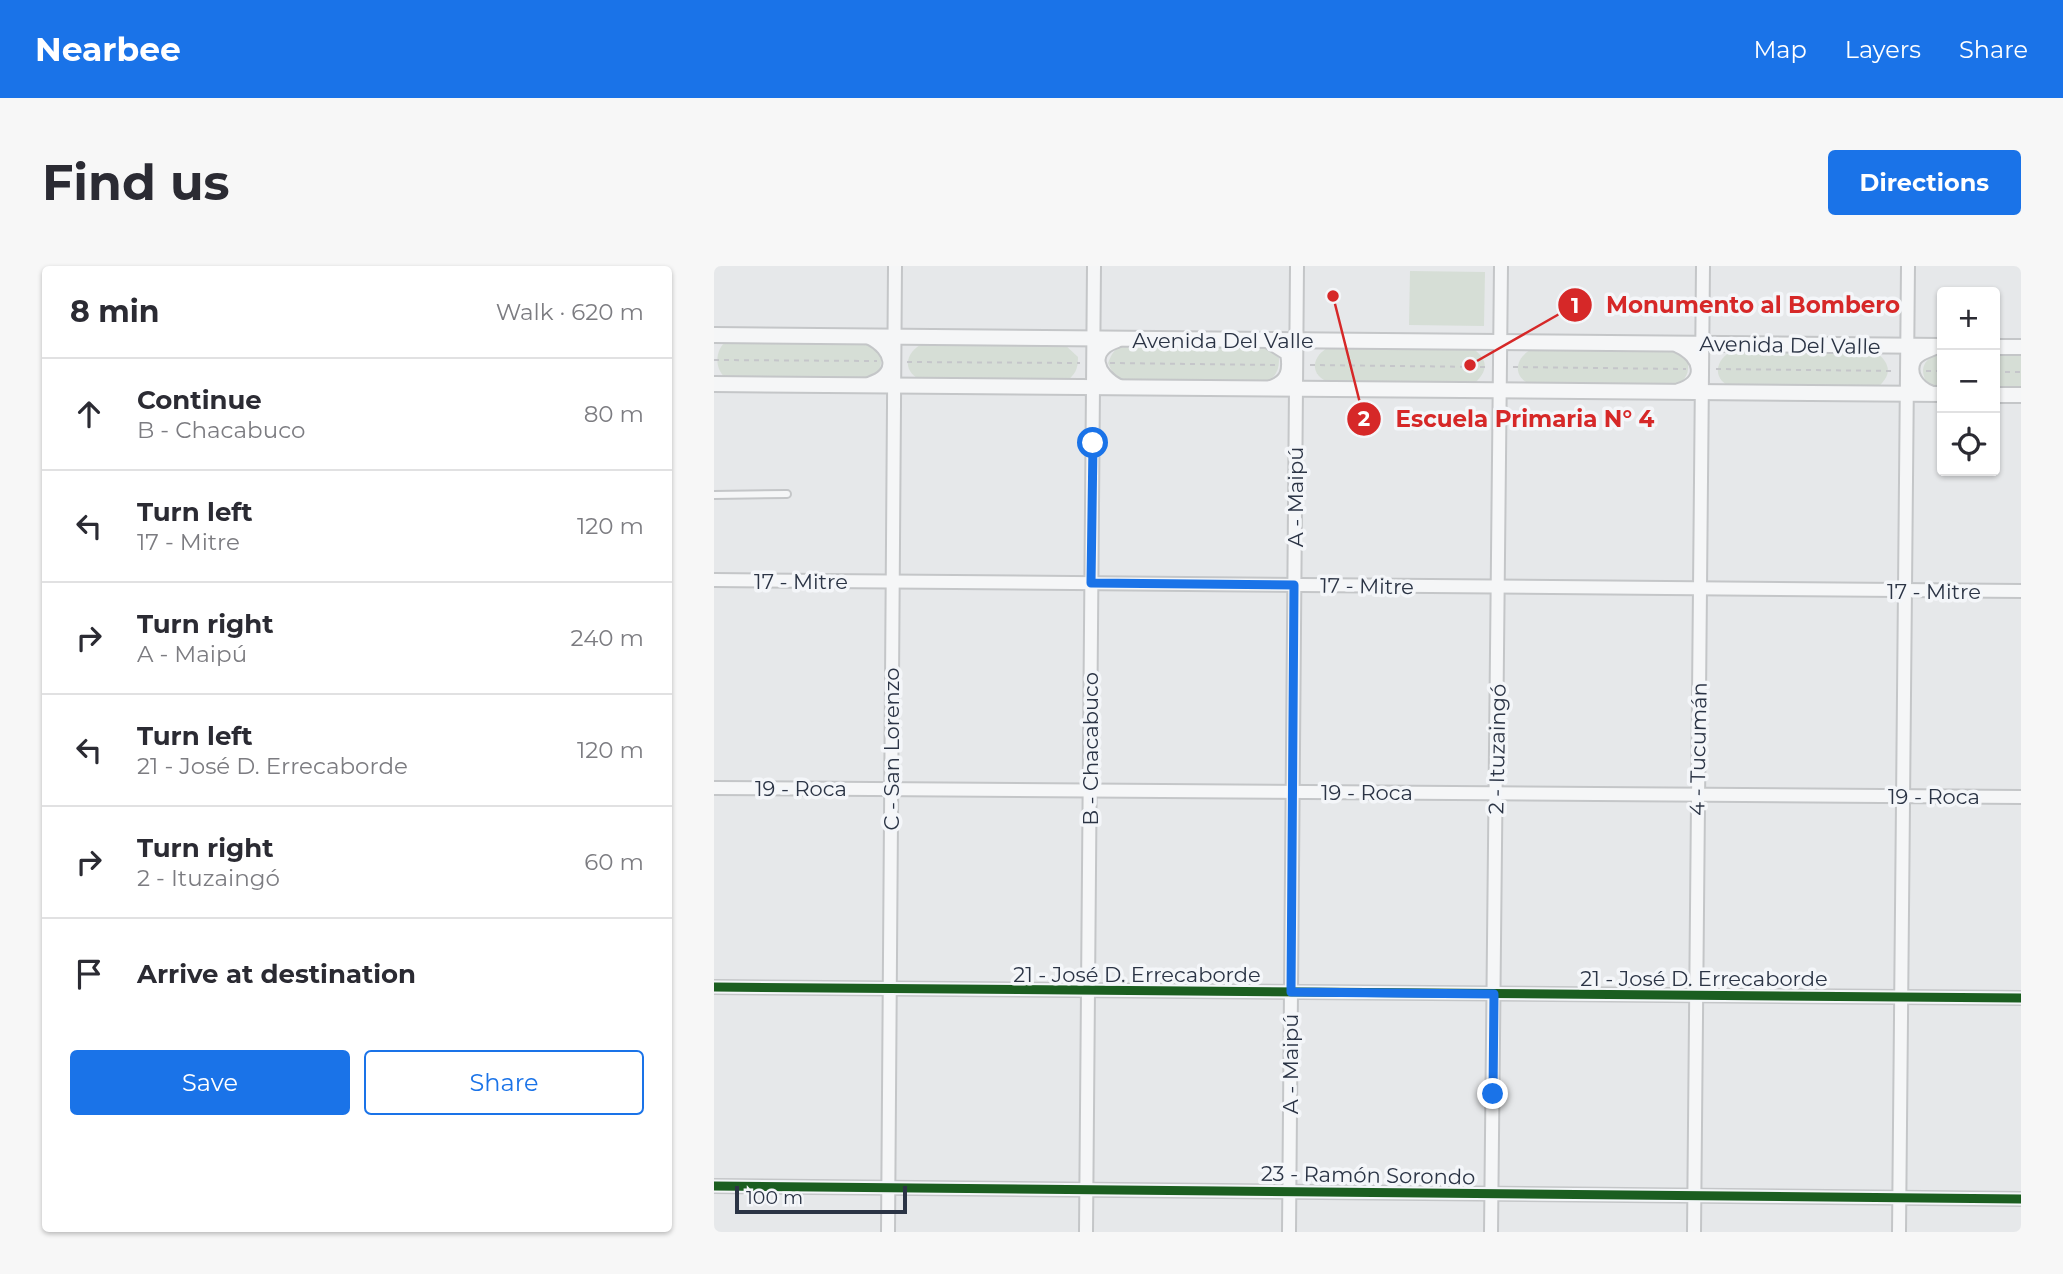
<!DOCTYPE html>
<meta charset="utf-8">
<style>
:root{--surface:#fff;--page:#f7f7f7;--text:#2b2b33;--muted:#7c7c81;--line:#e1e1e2;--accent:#1a73e8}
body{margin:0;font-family:Montserrat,sans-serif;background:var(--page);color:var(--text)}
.controls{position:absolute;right:21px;top:21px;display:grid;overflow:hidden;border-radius:7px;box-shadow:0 2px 5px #0004}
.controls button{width:63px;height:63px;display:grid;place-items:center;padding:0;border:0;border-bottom:2px solid var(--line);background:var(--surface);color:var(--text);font:35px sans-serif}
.scale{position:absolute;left:21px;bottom:18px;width:172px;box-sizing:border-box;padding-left:7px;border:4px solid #2b3445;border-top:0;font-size:19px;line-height:24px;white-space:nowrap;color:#2b3445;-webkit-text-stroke:5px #f4f6f9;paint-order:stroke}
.stop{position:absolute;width:21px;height:21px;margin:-16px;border:5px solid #1a73e8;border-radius:50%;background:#fff}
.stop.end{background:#1a73e8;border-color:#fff;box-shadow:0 2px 7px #0008}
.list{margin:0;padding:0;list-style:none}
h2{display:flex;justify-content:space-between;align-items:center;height:91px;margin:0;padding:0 28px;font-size:30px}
h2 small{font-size:23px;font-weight:400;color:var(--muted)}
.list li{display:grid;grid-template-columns:46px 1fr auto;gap:21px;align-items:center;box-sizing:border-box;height:112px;padding:0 28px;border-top:2px solid var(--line)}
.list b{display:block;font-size:26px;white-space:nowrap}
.list p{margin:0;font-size:23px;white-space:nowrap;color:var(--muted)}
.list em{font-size:23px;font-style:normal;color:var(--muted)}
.actions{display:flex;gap:14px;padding:21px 28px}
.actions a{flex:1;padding:16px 0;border:2px solid var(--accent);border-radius:7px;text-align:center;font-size:24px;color:var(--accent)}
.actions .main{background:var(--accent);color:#fff}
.icon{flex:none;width:38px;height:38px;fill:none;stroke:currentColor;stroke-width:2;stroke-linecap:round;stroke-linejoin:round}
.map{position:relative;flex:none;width:1307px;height:966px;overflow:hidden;border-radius:7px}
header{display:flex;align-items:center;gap:42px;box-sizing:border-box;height:98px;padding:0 35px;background:var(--accent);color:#fff}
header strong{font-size:33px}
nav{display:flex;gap:38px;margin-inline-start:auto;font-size:24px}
.intro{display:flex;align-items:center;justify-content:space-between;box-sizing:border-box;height:168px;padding:0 42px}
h1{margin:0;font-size:49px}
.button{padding:18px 32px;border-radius:7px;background:var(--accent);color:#fff;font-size:24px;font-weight:700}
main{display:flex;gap:42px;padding:0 42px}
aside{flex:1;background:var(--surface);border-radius:7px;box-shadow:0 2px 5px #0004}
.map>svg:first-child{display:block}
</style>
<header>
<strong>Nearbee</strong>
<nav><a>Map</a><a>Layers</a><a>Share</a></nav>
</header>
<div class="intro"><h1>Find us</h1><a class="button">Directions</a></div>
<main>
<aside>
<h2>8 min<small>Walk · 620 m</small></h2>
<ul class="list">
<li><svg class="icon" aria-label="ahead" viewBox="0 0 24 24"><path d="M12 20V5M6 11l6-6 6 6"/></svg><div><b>Continue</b><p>B - Chacabuco</p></div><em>80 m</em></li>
<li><svg class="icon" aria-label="left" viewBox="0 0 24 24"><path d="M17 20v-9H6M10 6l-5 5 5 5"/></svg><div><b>Turn left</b><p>17 - Mitre</p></div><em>120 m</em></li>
<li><svg class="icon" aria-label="right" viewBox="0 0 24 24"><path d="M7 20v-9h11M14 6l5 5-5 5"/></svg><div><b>Turn right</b><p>A - Maipú</p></div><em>240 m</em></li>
<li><svg class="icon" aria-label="left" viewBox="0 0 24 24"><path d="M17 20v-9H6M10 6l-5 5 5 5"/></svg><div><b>Turn left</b><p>21 - José D. Errecaborde</p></div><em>120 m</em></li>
<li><svg class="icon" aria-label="right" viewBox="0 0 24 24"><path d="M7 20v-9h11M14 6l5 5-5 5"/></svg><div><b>Turn right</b><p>2 - Ituzaingó</p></div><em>60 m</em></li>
<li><svg class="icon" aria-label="arrive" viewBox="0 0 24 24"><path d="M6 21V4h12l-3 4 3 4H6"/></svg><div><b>Arrive at destination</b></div></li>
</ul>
<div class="actions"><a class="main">Save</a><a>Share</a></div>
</aside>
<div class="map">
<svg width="1307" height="966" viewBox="0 0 1307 966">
<rect width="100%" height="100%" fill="#e6e8ea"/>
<g fill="#d6ded6">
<path d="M696,5L771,6L770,60L695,59Z"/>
<path d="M13,75L154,76L167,89C168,102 165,106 156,114L14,113C0,106 0,83 13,75Z"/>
<path d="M210,77L350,78L364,91C364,104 361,108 352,116L210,115C187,107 190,86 210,77Z"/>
<path d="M411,77L551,79L565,92C565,105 562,109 553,117L411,115L401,112L394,97C398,87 401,82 411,77Z"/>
<path d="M617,80L757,81C775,94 775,104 759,119L617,117C594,110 597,89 617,80Z"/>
<path d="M820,82L961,83L974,97C975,109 971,113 962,121L820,120C797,112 800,91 820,82Z"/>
<path d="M1020,84L1161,85C1178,99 1178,109 1162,123L1020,122C997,115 1000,93 1020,84Z"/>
<path d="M1228,86V124L1215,120C1203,103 1210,92 1228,86Z"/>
<rect x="1281" y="86" width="26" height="38"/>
</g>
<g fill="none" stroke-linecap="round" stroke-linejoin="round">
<g stroke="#c4c6c8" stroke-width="10">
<path id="service" d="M0,229L73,228"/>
</g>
<g stroke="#c4c6c8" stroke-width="16">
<g id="minor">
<path d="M0,314L1307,325"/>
<path d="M0,522L1307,531"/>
<path d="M0,721L1307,732"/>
<path d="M0,920L1307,933"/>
<path d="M174,966L181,0"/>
<path d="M372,966L380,0"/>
<path d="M575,966L583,0"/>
<path d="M777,966L787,0"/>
<path d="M980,966L989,0"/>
<path d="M1185,966L1194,0"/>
</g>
</g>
<g stroke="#c4c6c8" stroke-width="18">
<g id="tertiary">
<path d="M0,69L1228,80"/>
<path d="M156,71C180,83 186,108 157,118"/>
<path d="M403,74C373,84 381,109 405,121"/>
<path d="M555,75L574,87C577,104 575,116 557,122"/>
<path d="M964,79C989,90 994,116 965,125"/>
<path d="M1281,81H1307"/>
<path d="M0,118L1228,128"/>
<path d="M1216,127C1203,122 1192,108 1200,93C1205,86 1214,84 1221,81"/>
<path d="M1281,129H1307"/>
</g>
</g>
<g stroke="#c5c6ca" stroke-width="2" stroke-dasharray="5 5" stroke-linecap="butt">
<path d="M0,94L163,95"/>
<path d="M193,96L366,97"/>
<path d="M396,97L562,99"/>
<path d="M596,99L772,101"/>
<path d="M799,101L972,103"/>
<path d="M1002,103L1182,105"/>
<path d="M1212,105H1228"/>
<path d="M1281,106H1307"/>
</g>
<use href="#service" stroke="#f5f6f7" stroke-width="6"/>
<use href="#minor" stroke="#f5f6f7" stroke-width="12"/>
<use href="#tertiary" stroke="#f5f6f7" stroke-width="14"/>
<g stroke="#f4f6f9" stroke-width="13">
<g id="cycleway">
<path d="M0,721L1307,732"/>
<path d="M0,920L1307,933"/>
</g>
</g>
<use href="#cycleway" stroke="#1b5e20" stroke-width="9"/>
</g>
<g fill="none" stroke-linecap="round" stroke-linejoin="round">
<path stroke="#1a73e8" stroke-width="9" d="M379,177L377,317L580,319L577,726L780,728L779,828"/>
</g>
<g text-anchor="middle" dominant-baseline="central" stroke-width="7" stroke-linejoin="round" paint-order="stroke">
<g font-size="21" fill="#2b3445" stroke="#f4f6f9">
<text x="509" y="74">Avenida Del Valle</text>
<text transform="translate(1076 79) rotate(1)">Avenida Del Valle</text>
<text transform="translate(581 231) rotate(-90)">A - Maipú</text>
<text x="87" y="315">17 - Mitre</text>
<text transform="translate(653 320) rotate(1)">17 - Mitre</text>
<text x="1220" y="325">17 - Mitre</text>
<text transform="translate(177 483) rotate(-90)">C - San Lorenzo</text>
<text transform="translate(376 483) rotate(-90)">B - Chacabuco</text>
<text transform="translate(783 483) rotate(-89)">2 - Ituzaingó</text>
<text transform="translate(984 483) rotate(-89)">4 - Tucumán</text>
<text x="87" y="522">19 - Roca</text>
<text x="653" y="526">19 - Roca</text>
<text x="1220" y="530">19 - Roca</text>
<text x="423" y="708">21 - José D. Errecaborde</text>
<text x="990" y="712">21 - José D. Errecaborde</text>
<text transform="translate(576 798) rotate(-90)">A - Maipú</text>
<text transform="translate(654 909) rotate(1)">23 - Ramón Sorondo</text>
</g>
</g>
<path fill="none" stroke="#d62828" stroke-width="2.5" d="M756 99L861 39M619 30L650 153"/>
<g fill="#d62828" stroke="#f4f6f9" stroke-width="2.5">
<circle cx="756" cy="99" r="7"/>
<circle cx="619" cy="30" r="7"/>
<circle cx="861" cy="39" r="18"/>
<circle cx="650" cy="153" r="18"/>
</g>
<g font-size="21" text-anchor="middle" font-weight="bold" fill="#fff">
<text x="861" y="47">1</text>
<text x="650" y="160">2</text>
</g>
<g font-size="23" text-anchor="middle" font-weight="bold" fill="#d62828" stroke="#f4f6f9" stroke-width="7" stroke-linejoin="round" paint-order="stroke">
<text x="1039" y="47">Monumento al Bombero</text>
<text x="811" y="161">Escuela Primaria N° 4</text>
</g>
</svg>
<div class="controls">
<button>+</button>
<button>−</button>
<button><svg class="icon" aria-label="locate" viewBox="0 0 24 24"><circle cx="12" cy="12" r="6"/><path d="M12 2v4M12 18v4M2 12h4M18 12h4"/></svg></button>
</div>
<div class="scale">100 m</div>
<div class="stop" style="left:379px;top:177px"></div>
<div class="stop end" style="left:779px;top:828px"></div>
</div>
</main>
